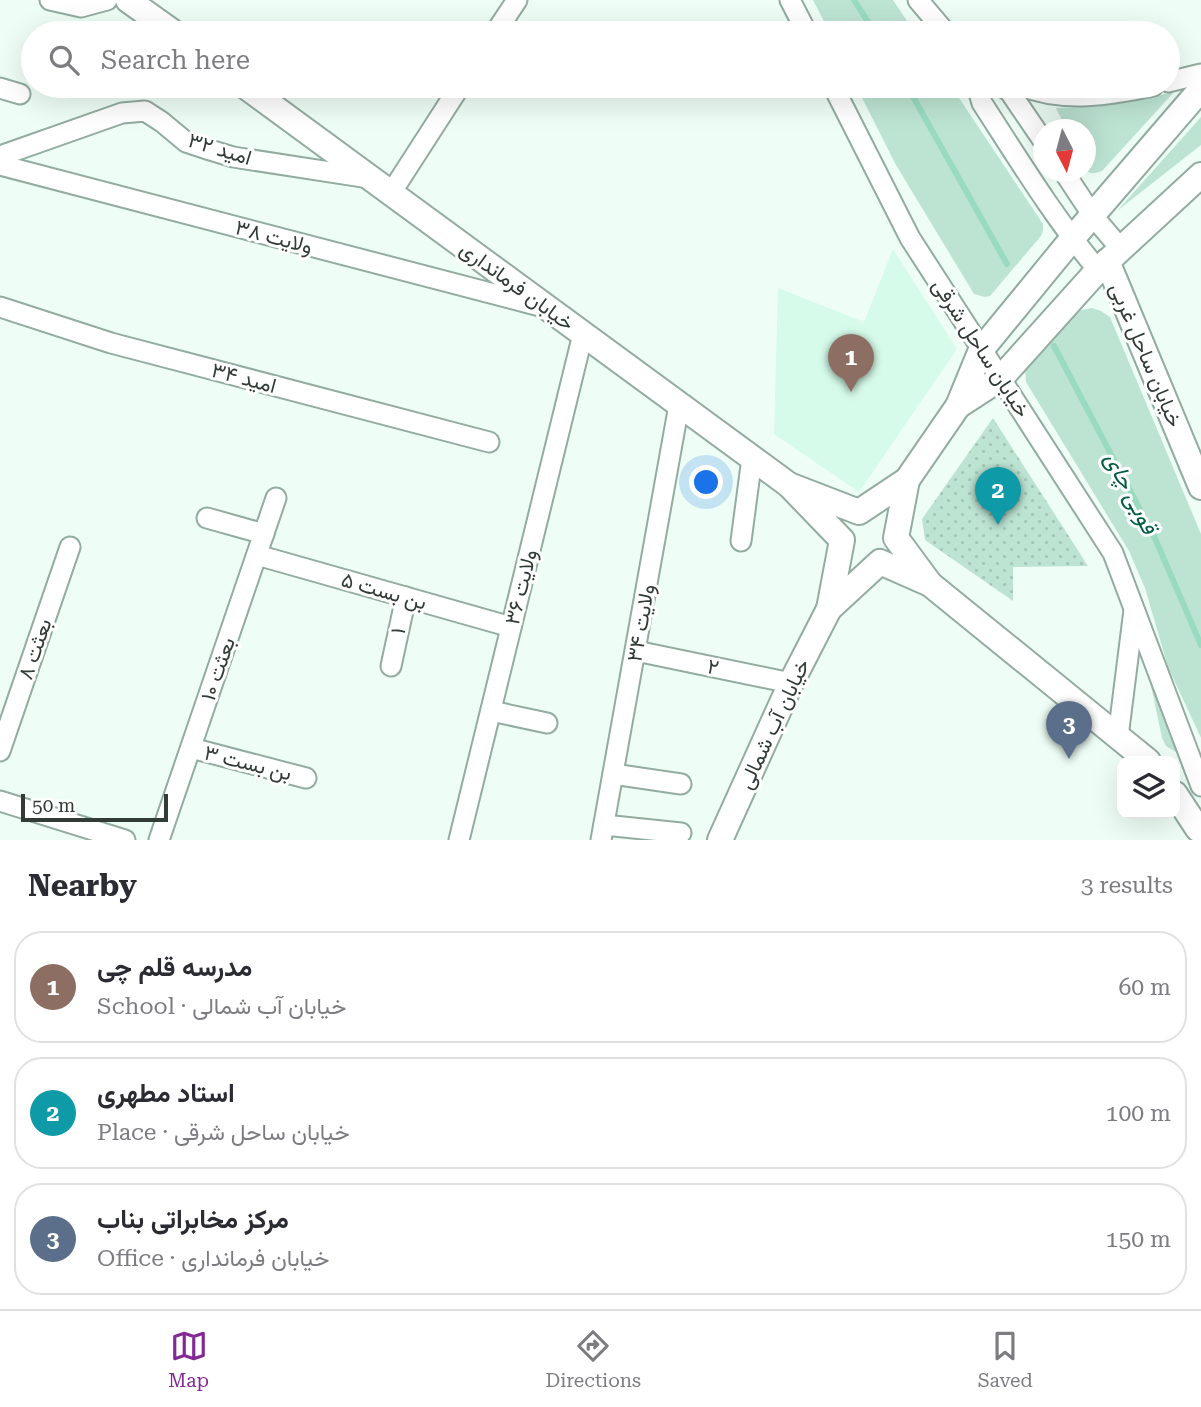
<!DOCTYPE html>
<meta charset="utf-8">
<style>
:root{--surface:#fff;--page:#f2f2f3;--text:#2b2b33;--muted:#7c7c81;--line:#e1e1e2;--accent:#832996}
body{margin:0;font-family:"Roboto Serif",Vazirmatn,serif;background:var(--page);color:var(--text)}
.controls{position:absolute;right:21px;bottom:21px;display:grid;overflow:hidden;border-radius:14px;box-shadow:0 7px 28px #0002}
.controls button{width:63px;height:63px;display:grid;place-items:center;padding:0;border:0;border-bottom:2px solid var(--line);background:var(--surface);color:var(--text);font:35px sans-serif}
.compass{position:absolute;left:1033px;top:119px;width:63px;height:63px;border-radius:50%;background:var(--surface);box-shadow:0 7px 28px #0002;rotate:174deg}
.scale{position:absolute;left:21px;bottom:18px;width:147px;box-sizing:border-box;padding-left:7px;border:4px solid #313c37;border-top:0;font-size:19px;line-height:24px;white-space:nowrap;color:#313c37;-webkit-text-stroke:5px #fff;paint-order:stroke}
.you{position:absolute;left:707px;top:483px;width:24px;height:24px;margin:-18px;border:5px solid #fff;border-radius:50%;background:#1a73e8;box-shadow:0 0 0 10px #1a73e833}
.badge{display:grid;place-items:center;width:46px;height:46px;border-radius:50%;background:var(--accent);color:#fff;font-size:23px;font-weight:700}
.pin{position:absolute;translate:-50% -58px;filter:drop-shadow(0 2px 4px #0008)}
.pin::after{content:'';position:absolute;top:37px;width:24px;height:21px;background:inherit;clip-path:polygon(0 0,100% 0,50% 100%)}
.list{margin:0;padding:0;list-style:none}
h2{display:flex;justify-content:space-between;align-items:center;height:91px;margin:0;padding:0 28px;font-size:30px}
h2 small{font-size:23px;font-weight:400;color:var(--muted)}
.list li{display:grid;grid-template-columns:46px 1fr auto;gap:21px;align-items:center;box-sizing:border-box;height:112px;margin:0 14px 14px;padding:0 14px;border:2px solid var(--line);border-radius:28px}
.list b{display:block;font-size:26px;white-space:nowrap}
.list p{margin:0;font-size:23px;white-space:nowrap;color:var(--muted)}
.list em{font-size:23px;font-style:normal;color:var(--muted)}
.icon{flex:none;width:38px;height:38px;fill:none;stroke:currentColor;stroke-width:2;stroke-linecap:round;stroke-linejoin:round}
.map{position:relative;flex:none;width:1201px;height:840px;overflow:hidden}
.search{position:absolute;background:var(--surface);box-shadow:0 7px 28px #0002;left:21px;right:21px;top:21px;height:77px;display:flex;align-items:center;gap:18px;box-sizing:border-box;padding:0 24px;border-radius:38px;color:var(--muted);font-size:26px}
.sheet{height:469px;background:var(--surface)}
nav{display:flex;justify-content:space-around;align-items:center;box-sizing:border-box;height:98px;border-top:2px solid var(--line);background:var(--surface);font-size:19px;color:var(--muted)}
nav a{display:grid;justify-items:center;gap:4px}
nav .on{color:var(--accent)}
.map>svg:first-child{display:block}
</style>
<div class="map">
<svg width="1201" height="840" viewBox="0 0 1201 840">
<defs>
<pattern id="park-dots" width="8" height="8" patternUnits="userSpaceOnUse" patternTransform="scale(1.75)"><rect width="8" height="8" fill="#bde4d3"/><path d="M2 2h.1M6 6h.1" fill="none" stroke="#a3c4b6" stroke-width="1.8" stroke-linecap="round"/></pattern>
</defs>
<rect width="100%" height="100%" fill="#eefef6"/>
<path fill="#d6fbea" d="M893,249L957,349L859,492L774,434L778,288L864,322Z"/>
<g fill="#bde4d3">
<path d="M813,0H893L915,33H830Z"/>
<path d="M856,86H951L1043,224V230L1041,236L990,296L985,297L974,294L896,165Z"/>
<path d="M1175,91L1102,171C1096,173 1090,175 1086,170V130L1066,129L1056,108C1098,107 1136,103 1175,91Z"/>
<path d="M1201,117V145L1117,211Z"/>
<path d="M1092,308L1101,311L1110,317L1201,534V738L1168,667L1145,588L1129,551L1026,382L1025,368L1081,310Z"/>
<path d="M1147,667L1179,754L1166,746L1162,738Z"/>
</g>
<path fill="url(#park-dots)" d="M993,418L1088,566L1013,567V601L925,540L922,519Z"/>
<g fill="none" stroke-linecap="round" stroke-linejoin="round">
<g stroke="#9adbbf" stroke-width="6">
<path d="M854,0L875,33"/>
<path d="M907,86L1007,264"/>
<path d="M1054,346L1154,536L1201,645"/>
</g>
<g stroke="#92aca0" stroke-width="23">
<g id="minor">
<path d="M50,0L81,7L107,0"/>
<path d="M790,0L807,33"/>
<path d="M918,0L946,33"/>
<path d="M495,33L517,0"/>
<path d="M1168,82L1201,74"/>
<path d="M833,86L910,238L1113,553L1201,786"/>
<path d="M977,86L982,103C1019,160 1054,218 1098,270"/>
<path d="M1002,86L1010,92L1044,142"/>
<path d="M1022,86C1063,103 1111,95 1153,86"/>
<path d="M0,88L20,94"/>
<path d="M0,156L122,113L145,111L162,122L186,142L210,150L233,157L369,178"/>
<path d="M0,165L540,306"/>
<path d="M1064,172L1093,216L1120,248"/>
<path d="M391,193L460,86"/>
<path d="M0,307L111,343L489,442"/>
<path d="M207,518L264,534"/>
<path d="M741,541L752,458"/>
<path d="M257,555L511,627"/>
<path d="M636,651L791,683"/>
<path d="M391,666L406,597"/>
<path d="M491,711L547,723"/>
<path d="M1118,737L1134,610"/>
<path d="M191,748L306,778"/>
<path d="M0,751L70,547"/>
<path d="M613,774L681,784"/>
<path d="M0,801L125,840"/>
<path d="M604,825L681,833"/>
<path d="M159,840L276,498"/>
<path d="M459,840L583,334"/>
<path d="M601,840L679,405"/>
</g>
</g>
<g stroke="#92aca0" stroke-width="28">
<g id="major">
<path d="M128,0L174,33"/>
<path d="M245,86L789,485"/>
<path d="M1201,89L1072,239L981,350L958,406L1001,378L1098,270L1201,175"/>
<path d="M1107,261L1201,487"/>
<path d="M907,480L896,538L930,584L880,562L829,609L842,540L789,485L859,512Z"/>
<path d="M907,480L958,406"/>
<path d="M930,584L1148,761"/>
<path d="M1175,794L1198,829L1201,831"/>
<path d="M720,840L791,683L829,609"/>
</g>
</g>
<use href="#minor" stroke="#fff" stroke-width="19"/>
<use href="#major" stroke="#fff" stroke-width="24"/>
</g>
<g text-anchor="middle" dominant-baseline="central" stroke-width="6" stroke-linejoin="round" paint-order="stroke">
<g font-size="21" fill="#313c37" stroke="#fff">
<text transform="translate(220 149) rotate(17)">امید ۳۲</text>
<text transform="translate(274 237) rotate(15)">ولایت ۳۸</text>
<text transform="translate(517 286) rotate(36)">خیابان فرمانداری</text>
<text transform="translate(981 348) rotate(57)">خیابان ساحل شرقی</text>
<text transform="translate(1146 355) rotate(67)">خیابان ساحل غربی</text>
<text transform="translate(244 378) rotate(15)">امید ۳۴</text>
<text transform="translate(521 587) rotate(-76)">ولایت ۳۶</text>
<text transform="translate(384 591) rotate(16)">بن بست ۵</text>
<text transform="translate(641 623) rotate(-80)">ولایت ۳۴</text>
<text transform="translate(398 631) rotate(-77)">۱</text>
<text transform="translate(35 649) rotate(-71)">بعثت ۸</text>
<text transform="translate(713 667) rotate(12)">۲</text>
<text transform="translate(218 669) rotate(-71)">بعثت ۱۰</text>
<text transform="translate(774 724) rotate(-65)">خیابان آب شمالی</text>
<text transform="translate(248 763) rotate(14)">بن بست ۳</text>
</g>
<g font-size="23" font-style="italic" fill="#045c43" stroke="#fff">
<text transform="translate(1131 493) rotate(63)">قوبی چای</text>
</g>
</g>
</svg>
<div class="controls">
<button><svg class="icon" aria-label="layers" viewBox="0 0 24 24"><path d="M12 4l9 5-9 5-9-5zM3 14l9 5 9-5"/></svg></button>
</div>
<svg class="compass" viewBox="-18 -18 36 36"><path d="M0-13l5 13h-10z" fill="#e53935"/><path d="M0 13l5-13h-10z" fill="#7c7c81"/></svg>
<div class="scale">50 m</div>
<div class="you"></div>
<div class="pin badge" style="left:851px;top:392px;background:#8d6e63">1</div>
<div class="pin badge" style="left:998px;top:525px;background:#0f9aa8">2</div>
<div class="pin badge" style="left:1069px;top:759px;background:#5c6f8a">3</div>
<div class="search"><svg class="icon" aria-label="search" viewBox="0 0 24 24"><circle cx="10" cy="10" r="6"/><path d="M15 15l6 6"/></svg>Search here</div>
</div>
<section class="sheet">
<h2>Nearby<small>3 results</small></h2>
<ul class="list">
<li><span class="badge" style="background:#8d6e63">1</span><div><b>مدرسه قلم چی</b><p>School · خیابان آب شمالی</p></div><em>60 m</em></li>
<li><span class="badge" style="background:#0f9aa8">2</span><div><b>استاد مطهری</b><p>Place · خیابان ساحل شرقی</p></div><em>100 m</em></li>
<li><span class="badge" style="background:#5c6f8a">3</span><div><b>مرکز مخابراتی بناب</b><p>Office · خیابان فرمانداری</p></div><em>150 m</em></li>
</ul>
</section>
<nav>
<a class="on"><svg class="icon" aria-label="map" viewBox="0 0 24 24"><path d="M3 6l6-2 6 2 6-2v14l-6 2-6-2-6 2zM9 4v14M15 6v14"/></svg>Map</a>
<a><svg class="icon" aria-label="directions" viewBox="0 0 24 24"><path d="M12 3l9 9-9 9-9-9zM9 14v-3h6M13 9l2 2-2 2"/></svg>Directions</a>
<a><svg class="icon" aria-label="saved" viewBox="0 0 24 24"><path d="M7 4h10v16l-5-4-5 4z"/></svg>Saved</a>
</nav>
